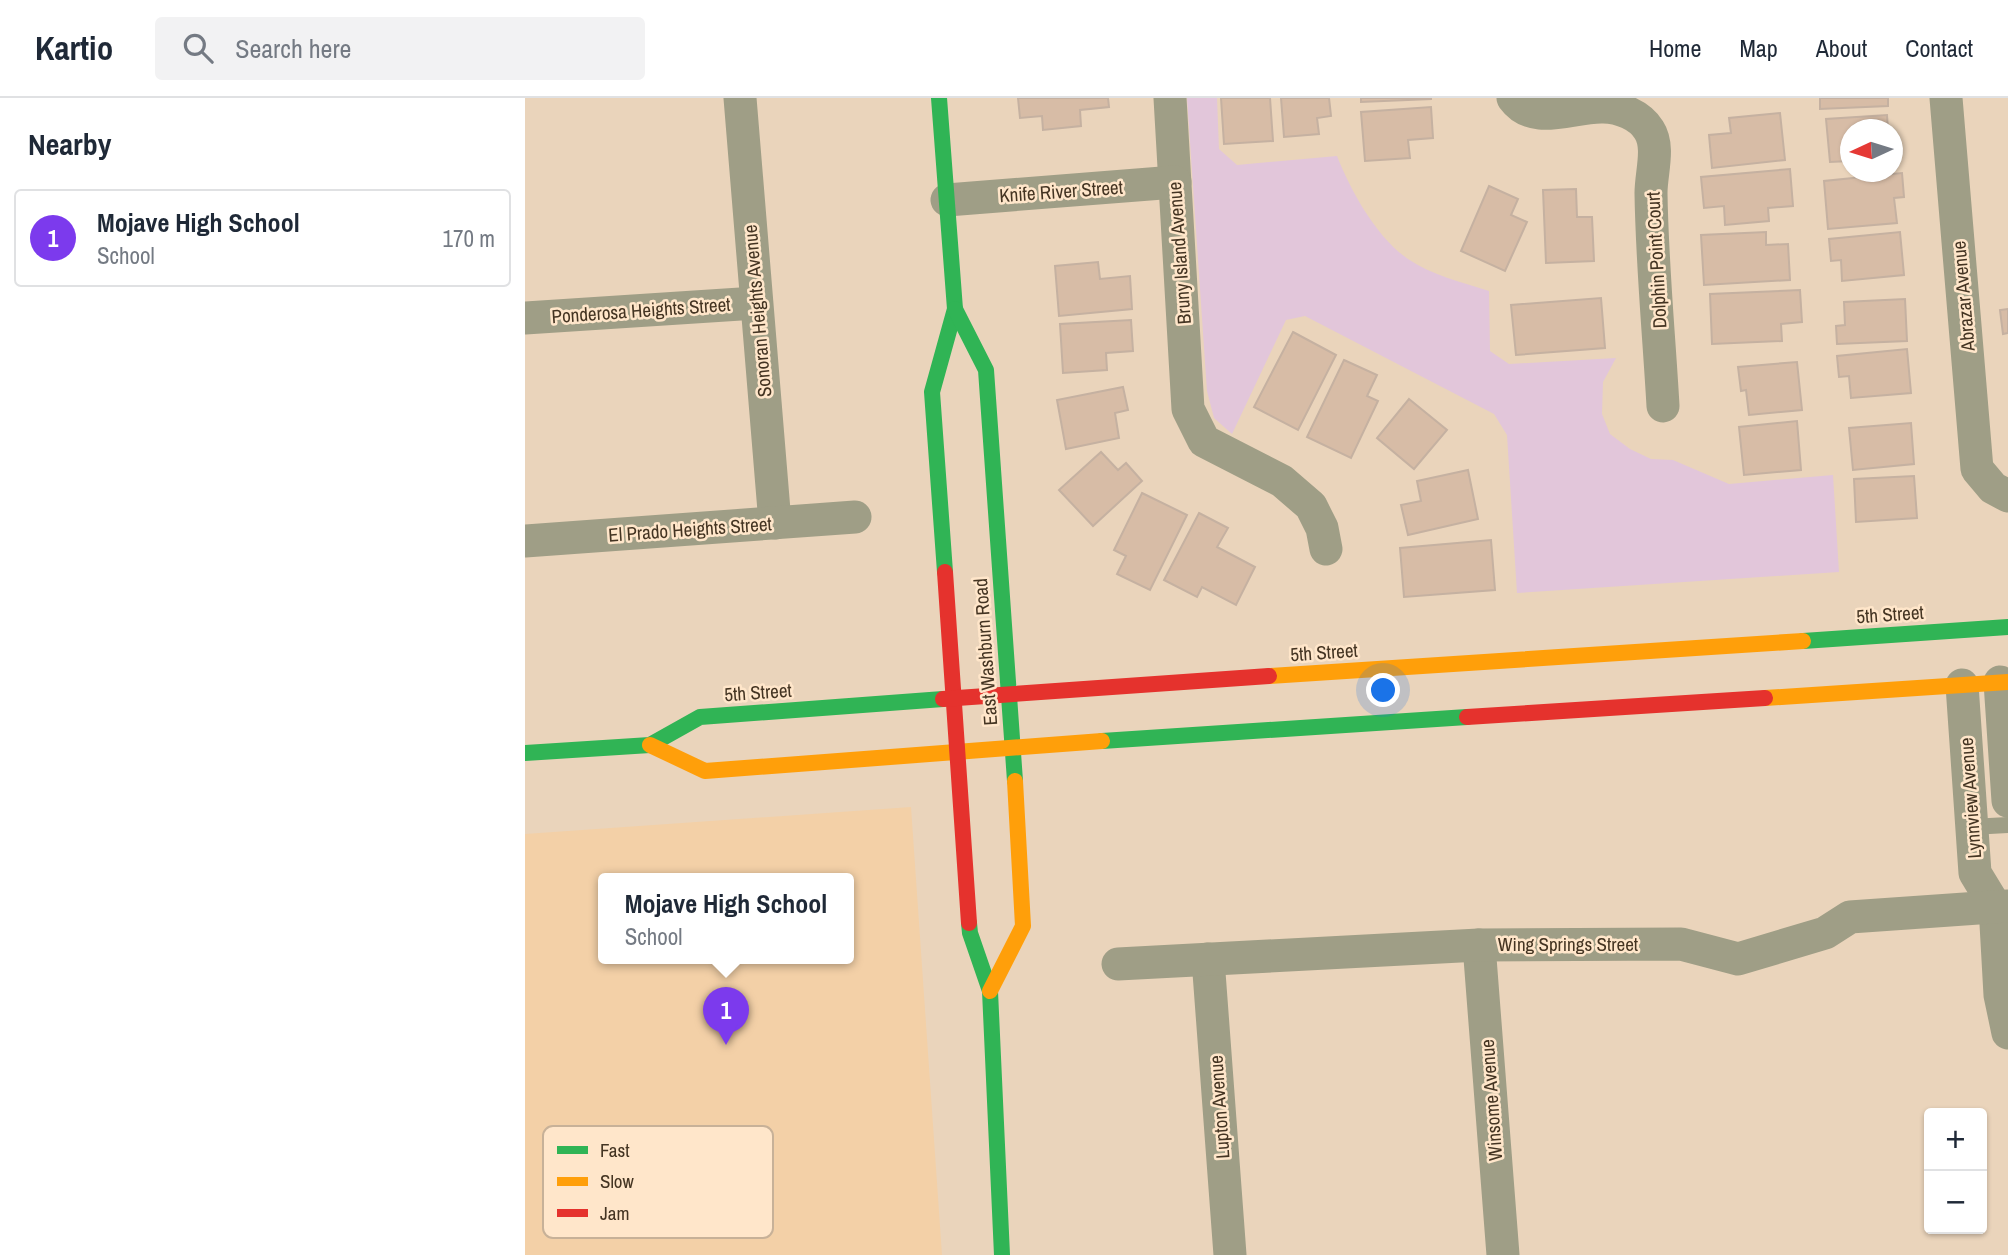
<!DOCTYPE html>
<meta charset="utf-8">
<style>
:root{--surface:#fff;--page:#f2f2f3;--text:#1f2937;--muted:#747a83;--line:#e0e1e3;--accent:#7c3aed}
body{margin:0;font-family:"Archivo Narrow",sans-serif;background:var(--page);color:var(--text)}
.controls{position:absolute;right:21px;bottom:21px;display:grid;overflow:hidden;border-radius:7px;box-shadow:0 2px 5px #0004}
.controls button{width:63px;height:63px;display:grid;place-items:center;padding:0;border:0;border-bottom:2px solid var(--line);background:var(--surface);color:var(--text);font:35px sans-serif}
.compass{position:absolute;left:1315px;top:21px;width:63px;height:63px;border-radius:50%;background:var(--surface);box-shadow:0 2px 5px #0004;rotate:266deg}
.you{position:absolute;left:859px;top:593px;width:24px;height:24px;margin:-18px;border:5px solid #fff;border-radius:50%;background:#1a73e8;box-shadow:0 0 0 10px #1a73e833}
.badge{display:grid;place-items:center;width:46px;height:46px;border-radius:50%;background:var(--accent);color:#fff;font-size:23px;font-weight:700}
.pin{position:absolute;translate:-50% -58px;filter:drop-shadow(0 2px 4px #0008)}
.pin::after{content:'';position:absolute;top:37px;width:24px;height:21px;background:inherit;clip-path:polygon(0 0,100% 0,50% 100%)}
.popup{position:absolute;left:73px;top:775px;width:256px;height:91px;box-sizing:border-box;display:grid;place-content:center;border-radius:7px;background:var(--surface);filter:drop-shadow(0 2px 5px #0005);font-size:23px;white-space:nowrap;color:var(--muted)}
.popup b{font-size:26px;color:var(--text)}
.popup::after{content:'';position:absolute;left:50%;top:100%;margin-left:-14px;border:14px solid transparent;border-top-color:var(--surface)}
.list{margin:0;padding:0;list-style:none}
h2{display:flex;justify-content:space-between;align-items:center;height:91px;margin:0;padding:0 28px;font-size:30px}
h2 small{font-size:23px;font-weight:400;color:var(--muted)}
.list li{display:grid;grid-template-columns:46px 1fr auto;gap:21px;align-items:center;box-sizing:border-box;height:98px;margin:0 14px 14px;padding:0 14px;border:2px solid var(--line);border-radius:7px}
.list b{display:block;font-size:26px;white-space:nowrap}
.list p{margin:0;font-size:23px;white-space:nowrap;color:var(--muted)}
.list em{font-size:23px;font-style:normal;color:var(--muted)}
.icon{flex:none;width:38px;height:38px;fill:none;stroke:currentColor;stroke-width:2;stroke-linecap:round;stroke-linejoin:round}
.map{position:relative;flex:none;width:1483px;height:1157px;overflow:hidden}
header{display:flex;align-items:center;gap:42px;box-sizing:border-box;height:98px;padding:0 35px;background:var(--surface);border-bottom:2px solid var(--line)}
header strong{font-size:33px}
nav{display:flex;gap:38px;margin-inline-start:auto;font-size:24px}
.search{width:490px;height:63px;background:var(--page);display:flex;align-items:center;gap:18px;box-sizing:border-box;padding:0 24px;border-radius:7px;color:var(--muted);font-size:26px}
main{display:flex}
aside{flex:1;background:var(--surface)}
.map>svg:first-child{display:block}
</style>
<header>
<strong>Kartio</strong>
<div class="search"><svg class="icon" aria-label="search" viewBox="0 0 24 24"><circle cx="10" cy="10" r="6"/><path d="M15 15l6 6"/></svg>Search here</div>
<nav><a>Home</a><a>Map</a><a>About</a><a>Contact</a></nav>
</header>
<main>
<aside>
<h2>Nearby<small></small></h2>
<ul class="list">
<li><span class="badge">1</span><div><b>Mojave High School</b><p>School</p></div><em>170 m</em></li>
</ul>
</aside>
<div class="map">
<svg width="1483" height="1157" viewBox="0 0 1483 1157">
<rect width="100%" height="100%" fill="#ead4bb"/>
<path fill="#f3d0a7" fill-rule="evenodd" d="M386,709L417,1157H0V736ZM78,781H324V861H78Z"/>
<path fill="#e2c6da" d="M662,0H692L694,51L712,67L812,58C826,93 851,139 883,161C906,177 937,184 964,193L965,253L984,266L1091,260L1078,284L1077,316L1085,336L1105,351L1126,361L1148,362L1204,386L1308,377L1314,474L992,495L982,337L969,316L780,218L761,222L707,336L689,320L682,293Z"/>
<g fill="#d7bca6" stroke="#c5b1a1" stroke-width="2">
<path d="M493,0H583L584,9L555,12L556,28L518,32L517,18L495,20Z"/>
<path d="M696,0H745L748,43L699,46Z"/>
<path d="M756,0H804L806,18L792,20L794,36L759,39Z"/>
<path d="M836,0H906V1L836,4Z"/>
<path d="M1295,0H1363V8L1295,11Z"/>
<path d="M906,9L908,40L883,42L885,60L840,63L836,14Z"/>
<path d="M1255,15L1260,62L1187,70L1184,37L1206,35L1204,20Z"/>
<path d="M1362,17L1363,32H1325V63L1305,64L1301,21Z"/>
<path d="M1265,71L1268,108L1243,110L1244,123L1200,127L1199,108L1179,110L1176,79Z"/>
<path d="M1377,75L1379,99L1369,100L1372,125L1303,131L1299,83Z"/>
<path d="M964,88L993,101L986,117L1002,124L980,173L936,153Z"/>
<path d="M1051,91L1052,119H1067L1069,163L1021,165L1018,92Z"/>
<path d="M1241,134V147L1263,146L1265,182L1179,187L1176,137Z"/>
<path d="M1375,134L1379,177L1317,183L1316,162L1306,163L1304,141Z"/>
<path d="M573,164L575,181L605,178L607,211L534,218L530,168Z"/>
<path d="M1275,192L1277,224L1256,226L1257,243L1187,246L1185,196Z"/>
<path d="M1076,200L1080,250L991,257L986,207Z"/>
<path d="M1380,201L1382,243L1312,246L1311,228L1320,227L1319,204Z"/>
<path d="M1483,211V235L1478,236L1475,212Z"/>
<path d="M606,222L608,253L581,255L582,272L538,275L535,226Z"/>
<path d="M768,234L811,257L773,332L729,309Z"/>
<path d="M1382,251L1386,295L1326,300L1324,278L1314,279L1312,258Z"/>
<path d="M819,262L852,277L842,298L853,303L826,360L782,339Z"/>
<path d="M1272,264L1277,312L1224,317L1221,292L1216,293L1213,269Z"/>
<path d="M598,289L603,312L590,315L594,340L541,351L532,302Z"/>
<path d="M884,301L922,332L889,371L852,340Z"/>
<path d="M1272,323L1276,372L1219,377L1214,329Z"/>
<path d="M1386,325L1389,366L1328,372L1324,330Z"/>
<path d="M576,354L593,372L601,365L617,383L568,428L534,392Z"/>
<path d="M943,372L953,421L883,437L876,407L896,403L892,383Z"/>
<path d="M1389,378L1392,420L1331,424L1329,381Z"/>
<path d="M617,395L662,417L625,492L592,476L601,458L589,452Z"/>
<path d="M674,415L703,430L692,449L730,469L711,507L677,489L672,499L639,482Z"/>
<path d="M966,442L970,492L879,499L875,450Z"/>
</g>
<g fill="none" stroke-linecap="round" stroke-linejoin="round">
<path stroke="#9f9e86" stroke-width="16" d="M1446,729L1483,727"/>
<g stroke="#9f9e86" stroke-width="33">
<path d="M215,0L250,425"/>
<path d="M645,0L663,311L679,343L757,383L786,408L797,430L801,451"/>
<path d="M988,0C1009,29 1047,8 1078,9C1094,9 1115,17 1124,32C1135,49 1126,75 1126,95C1127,166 1134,237 1138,308"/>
<path d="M1421,0L1452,371L1468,390L1483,398"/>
<path d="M422,102L650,84"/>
<path d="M0,220L231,205"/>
<path d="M0,443L330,419"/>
<path d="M1475,584L1483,703"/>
<path d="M1437,587L1450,775L1470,808L1475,897L1483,935"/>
<path d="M954,847L978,1157"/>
<path d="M683,861L705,1157"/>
<path d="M593,866L954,847L1156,846L1213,861L1300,835L1325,819L1483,808"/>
</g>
<g stroke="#30b455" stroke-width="16">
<path d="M414,0L430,211L407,294L420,474"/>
<path d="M430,211L461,272L490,683"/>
<path d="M1278,543L1483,529"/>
<path d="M577,643L942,619"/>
<path d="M0,655L125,647L175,619L418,601"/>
<path d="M444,825L445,835L465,893L477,1157"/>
</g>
<g stroke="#ff9f0a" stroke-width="16">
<path d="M744,578L1278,543"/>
<path d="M1240,600L1483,584"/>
<path d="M125,647L180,673L577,643"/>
<path d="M465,893L498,828L490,683"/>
</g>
<g stroke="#e5322d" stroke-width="16">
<path d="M420,474L444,825"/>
<path d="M418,601L744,578"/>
<path d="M942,619L1240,600"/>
</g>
</g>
<g text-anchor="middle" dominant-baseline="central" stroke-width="5" stroke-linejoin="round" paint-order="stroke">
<g font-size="19" fill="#443422" stroke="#ffe6ca">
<text transform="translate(536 93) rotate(-4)">Knife River Street</text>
<text transform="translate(654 155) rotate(-94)">Bruny Island Avenue</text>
<text transform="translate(1131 162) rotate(-93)">Dolphin Point Court</text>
<text transform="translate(1438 198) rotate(-95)">Abrazar Avenue</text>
<text transform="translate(116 212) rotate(-4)">Ponderosa Heights Street</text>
<text transform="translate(232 213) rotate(-95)">Sonoran Heights Avenue</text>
<text transform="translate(165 431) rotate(-4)">El Prado Heights Street</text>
<text transform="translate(1365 516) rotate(-4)">5th Street</text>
<text transform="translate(460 554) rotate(-94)">East Washburn Road</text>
<text transform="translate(799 554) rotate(-4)">5th Street</text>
<text transform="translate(233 594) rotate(-4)">5th Street</text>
<text transform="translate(1445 700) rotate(-94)">Lynnview Avenue</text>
<text x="1043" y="846">Wing Springs Street</text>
<text transform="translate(966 1002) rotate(-94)">Winsome Avenue</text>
<text transform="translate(694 1009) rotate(-94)">Lupton Avenue</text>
</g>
</g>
<rect x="18" y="1028" width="230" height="112" rx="10" fill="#ffe6ca" stroke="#c7b198" stroke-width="2"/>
<rect x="32" y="1048" width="31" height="8" fill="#30b455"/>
<rect x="32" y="1079" width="31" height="9" fill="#ff9f0a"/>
<rect x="32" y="1111" width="31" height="8" fill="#e5322d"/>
<g font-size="19" fill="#443422">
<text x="75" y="1059">Fast</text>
<text x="75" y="1090">Slow</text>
<text x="75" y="1122">Jam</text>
</g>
</svg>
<div class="controls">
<button>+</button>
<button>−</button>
</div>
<svg class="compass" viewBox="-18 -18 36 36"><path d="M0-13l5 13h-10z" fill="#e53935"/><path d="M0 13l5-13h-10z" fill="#747a83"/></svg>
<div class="you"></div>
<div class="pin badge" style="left:201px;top:947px">1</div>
<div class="popup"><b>Mojave High School</b>School</div>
</div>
</main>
